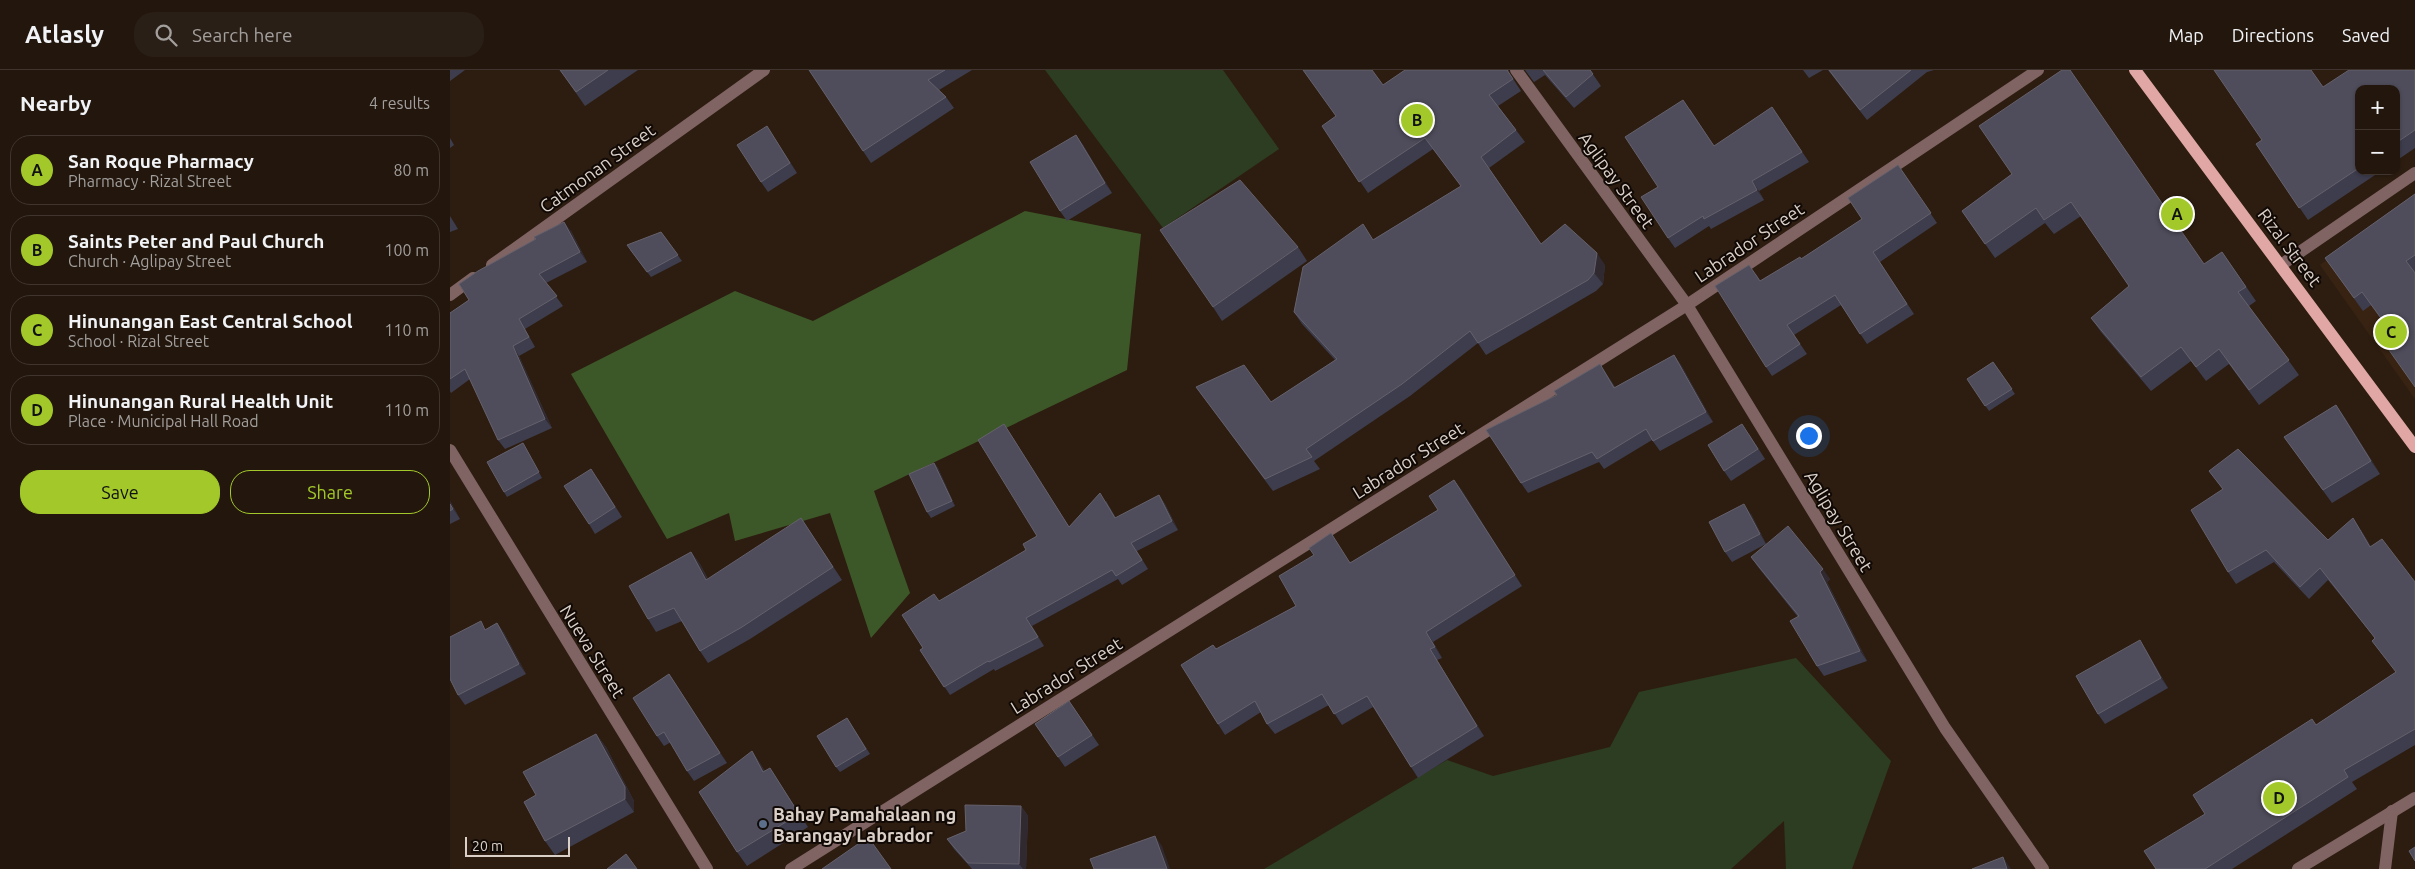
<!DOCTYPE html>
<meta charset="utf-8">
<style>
:root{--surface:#22160d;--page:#2a1f16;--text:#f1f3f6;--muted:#a29f9d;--line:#3f352e;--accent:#a2c929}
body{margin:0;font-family:Ubuntu,sans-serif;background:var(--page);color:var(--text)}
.controls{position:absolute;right:15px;top:15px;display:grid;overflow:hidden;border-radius:10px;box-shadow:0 1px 4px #0004}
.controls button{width:45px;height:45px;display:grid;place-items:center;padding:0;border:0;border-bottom:1px solid var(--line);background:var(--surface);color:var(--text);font:25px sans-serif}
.scale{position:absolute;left:15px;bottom:12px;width:105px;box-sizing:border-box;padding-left:5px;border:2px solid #dbd0c8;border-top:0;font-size:14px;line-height:18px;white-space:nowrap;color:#dbd0c8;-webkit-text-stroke:4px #100905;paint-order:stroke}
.you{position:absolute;left:1358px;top:365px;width:18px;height:18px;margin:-12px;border:4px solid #fff;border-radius:50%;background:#1a73e8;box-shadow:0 0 0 8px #1a73e833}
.badge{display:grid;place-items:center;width:32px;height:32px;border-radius:50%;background:var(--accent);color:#111;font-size:16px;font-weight:700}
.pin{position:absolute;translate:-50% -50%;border:2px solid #fff;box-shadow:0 1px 5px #0006}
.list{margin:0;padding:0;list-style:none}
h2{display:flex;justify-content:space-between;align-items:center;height:65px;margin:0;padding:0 20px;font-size:21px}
h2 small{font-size:16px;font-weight:400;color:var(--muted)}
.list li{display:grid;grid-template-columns:32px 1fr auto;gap:15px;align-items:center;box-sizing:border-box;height:70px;margin:0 10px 10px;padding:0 10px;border:1px solid var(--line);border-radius:20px}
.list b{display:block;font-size:19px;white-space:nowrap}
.list p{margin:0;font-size:16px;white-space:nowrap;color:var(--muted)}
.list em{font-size:16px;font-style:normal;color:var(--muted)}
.actions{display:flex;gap:10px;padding:15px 20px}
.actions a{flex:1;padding:11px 0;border:1px solid var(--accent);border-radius:20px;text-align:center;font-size:18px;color:var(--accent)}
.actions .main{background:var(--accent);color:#111}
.icon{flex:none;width:28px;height:28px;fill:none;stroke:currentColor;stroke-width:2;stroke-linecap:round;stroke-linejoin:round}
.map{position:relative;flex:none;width:1965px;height:799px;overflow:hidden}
header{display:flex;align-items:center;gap:30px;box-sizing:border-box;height:70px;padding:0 25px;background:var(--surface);border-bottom:1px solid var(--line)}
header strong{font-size:24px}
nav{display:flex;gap:28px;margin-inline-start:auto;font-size:18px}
.search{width:350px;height:45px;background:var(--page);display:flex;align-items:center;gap:12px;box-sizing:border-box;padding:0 18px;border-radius:20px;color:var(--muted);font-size:19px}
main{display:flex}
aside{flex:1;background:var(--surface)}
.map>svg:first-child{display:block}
</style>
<header>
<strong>Atlasly</strong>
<div class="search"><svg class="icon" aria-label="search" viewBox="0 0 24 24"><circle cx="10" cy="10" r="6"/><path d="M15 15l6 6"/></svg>Search here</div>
<nav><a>Map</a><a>Directions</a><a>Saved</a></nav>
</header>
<main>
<aside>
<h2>Nearby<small>4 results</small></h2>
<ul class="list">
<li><span class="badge">A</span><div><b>San Roque Pharmacy</b><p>Pharmacy · Rizal Street</p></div><em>80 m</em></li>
<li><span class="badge">B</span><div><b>Saints Peter and Paul Church</b><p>Church · Aglipay Street</p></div><em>100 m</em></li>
<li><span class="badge">C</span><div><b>Hinunangan East Central School</b><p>School · Rizal Street</p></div><em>110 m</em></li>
<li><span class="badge">D</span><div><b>Hinunangan Rural Health Unit</b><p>Place · Municipal Hall Road</p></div><em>110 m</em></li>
</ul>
<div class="actions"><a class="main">Save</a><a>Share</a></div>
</aside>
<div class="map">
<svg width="1965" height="799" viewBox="0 0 1965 799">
<rect width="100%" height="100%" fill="#2d1d11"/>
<path fill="#382312" d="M1965,123V329L1870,195Z"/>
<g fill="#2d3d21">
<path d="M595,0H773L829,79L713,158Z"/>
<path d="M1346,588L1441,691L1402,799H1336L1334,751L1281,799H814L997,690L1043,706L1160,677L1189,622Z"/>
</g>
<path fill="#3d5828" d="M575,141L691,164L677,300L424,421L460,523L421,568L380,443L285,471L279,443L217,469L121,304L285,221L363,251Z"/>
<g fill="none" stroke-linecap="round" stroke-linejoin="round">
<g stroke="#806463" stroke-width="12">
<path d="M1066,0L1237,235L1495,658L1593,799"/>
<path d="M42,195L314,0"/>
<path d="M1831,195L1965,103"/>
<path d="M0,225L23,208"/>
<path d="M0,380L257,799"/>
<path d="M341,799L1237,235L1588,0"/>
<path d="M1848,799L1965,728"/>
<path d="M1935,799L1942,741"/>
</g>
<path stroke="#e0a7a5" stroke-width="12" d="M1685,0L1965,377"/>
</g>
<g fill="#3e3d4e">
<path d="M0,0H15L0,11Z"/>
<path d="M110,0H188L135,36Z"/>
<path d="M359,0H522L489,20L496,27L504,38L421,93Z"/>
<path d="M955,0H1059L1058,1L1071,21L1048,36L1075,72L1039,98L1091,174L1155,195L1153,214L1146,221L1036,285L1028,273L960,326L864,391L870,399L823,421L746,317L821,332L885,290L852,254L844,242L924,169L1011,116L983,79L918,123L872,56Z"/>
<path d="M1075,0H1140L1151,16L1124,38L1095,5L1084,12Z"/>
<path d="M1353,0H1373L1359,8Z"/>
<path d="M1378,0H1484L1477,2L1417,50Z"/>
<path d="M1965,0V78L1946,91V19H1909V101H1931L1858,150L1806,74L1812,70L1873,17Z"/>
<path d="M1322,37L1359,92L1309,121L1314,130L1261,159L1259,156L1225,178L1218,168L1208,117L1240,39L1264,76Z"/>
<path d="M317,56L347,103L318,122L311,112Z"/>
<path d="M626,65L633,75L662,123L617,151L610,141Z"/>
<path d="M0,68L4,75L0,78Z"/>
<path d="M1448,95L1487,153L1430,192L1464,244L1417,274L1391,235L1344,265L1357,284L1322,306L1316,297L1306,204L1310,211L1351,189L1412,149Z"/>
<path d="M1562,104L1754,194L1772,182L1806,231L1799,236L1849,305L1809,335L1779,294L1756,311L1741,291L1701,321L1651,262L1641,248L1679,216L1631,146L1604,164L1595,153L1545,188L1512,141Z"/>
<path d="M1965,124V317L1944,267L1921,235L1913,241L1875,188Z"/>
<path d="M0,146L8,159L0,162Z"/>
<path d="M121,161L137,192L96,213L113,236L75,259L85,277L69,286L102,358L55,379L48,370L20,309L1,323L0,321V243L19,230L85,169L84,167Z"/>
<path d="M211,162L232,191L201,207L180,180Z"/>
<path d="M848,177L857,191L772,251L763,237Z"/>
<path d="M1224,285L1231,295L1263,352L1210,381L1202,370L1154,399L1149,392L1078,423L1071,413L1107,325L1150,294L1165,317Z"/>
<path d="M1543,292L1565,324L1539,341L1517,309Z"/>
<path d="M1886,335L1895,348L1930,404L1882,433L1834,367Z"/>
<path d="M560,363L619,457L656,431L666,448L709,425L715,434L728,460L687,481L698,499L672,515L668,509L582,556L594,576L545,601L544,599L500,625L470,580L473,578L489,531L576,480L587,466Z"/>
<path d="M1299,364L1315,389L1281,411L1274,401Z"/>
<path d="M76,378L92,408L57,427L54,422Z"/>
<path d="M484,393L488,398L505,436L481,448L477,442Z"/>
<path d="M1759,401L1878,470L1911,460L1921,477L1965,512V675L1902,712L1907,719L1782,799H1706L1755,744L1866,655L1946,602L1922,571L1925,568L1878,510L1859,529L1824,492L1786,514L1778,502L1773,420Z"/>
<path d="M148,409L172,447L145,464L139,454Z"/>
<path d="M1004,410L1072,516L983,572L992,588L987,590L1034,666L968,708L923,637L892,655L879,635L825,664L817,654L811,642L775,665L768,654L766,579L846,536L864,485L901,492L988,440Z"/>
<path d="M0,431L10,449L0,454Z"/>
<path d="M1301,444L1316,474L1282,492L1275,482Z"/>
<path d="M359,460L392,510L300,569L258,593L250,581L232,551L206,562L198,549L241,482L250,494L258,509Z"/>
<path d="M1301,487L1380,509L1377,512L1417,591L1374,606L1367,596L1348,547L1308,497Z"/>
<path d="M47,553L54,563L76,604L15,635L8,625L36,559Z"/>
<path d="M1696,580L1718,618L1655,654L1648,644Z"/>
<path d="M219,604L277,693L244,711L237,701L221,672L214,676L207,666Z"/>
<path d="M619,631L649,675L615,697L585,654Z"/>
<path d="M397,648L420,684L390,702L386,697Z"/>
<path d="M146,664L156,677L184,731V742L105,785L95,771L86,725Z"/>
<path d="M302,681L315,701L329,712L358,757L297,796L287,782Z"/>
<path d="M571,736L578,746L576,799H522L504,779L497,769L516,761Z"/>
</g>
<g fill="#302a30">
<path d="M626,65L633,75L662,123L655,113Z"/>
<path d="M1302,111L1309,121L1314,130L1307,120Z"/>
<path d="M114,152L121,161L137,192L130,182Z"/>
<path d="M1147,183L1155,195L1153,214L1144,203Z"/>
<path d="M63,276L69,286L102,358L95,349Z"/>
<path d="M1224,285L1231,295L1263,352L1256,342Z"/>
<path d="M1886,335L1895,348L1930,404L1921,391Z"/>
<path d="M554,354L560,363L625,466L619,457Z"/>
<path d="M484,393L488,398L505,436L502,431Z"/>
<path d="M1004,410L1012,420L1072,516L1065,505Z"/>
<path d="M709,425L715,434L728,460L722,451Z"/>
<path d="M0,431L10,449L0,434Z"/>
<path d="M1294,434L1301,444L1316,474L1310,464Z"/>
<path d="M1903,448L1911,460L1929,489L1920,477Z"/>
<path d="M241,482L250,494L264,522L256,510Z"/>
<path d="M1373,499L1380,509L1377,512L1417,591L1410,581L1370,502Z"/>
<path d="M576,548L582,556L594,576L588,567Z"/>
<path d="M47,553L54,563L76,604L69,594Z"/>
<path d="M976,562L983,572L992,588L985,577Z"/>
<path d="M1690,570L1696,580L1718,618L1711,608Z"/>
<path d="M980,579L987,590L1034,666L1027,656Z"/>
<path d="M219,604L226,614L277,693L270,683Z"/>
<path d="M146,664L156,677L184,731V742L175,729Z"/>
<path d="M302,681L311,695L323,716L313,702Z"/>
<path d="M320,698L329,712L358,757L349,744Z"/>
<path d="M571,736L578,746L576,799H573L569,794Z"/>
<path d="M705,766L712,776L720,799H717Z"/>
<path d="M1553,787L1561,799H1557Z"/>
</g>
<g fill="#4f4d5b" stroke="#65616c">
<path d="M110,0H158L126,22Z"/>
<path d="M359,0H495L478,10L496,27L413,81Z"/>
<path d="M853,0H922L933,15L955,0H1057L1063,9L1039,25L1066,60L1031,87L1091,174L1115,154L1147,183L1144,203L1138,210L1028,273L1020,261L952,314L856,379L862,387L815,409L746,317L794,295L821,332L887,289L844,242L853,197L913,154L923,170L1011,116L975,68L909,112L872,56L886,46Z"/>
<path d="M1093,0H1140L1143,4L1116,27Z"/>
<path d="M1379,0H1461L1410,40Z"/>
<path d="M1612,0H1620L1754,194L1772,182L1796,217L1788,222L1839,290L1799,320L1769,279L1746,297L1731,277L1691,307L1641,248L1679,216L1621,132L1594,150L1586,138L1535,174L1512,141L1562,104L1529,56Z"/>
<path d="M1764,0H1861L1873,17L1899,0H1965V60L1946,73V19H1909V98L1849,138L1806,74L1812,70Z"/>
<path d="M1233,30L1264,76L1322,37L1352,82L1302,111L1307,120L1254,149L1253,146L1218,168L1191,127L1208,117L1175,67Z"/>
<path d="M317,56L340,93L311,112L287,75Z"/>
<path d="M626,65L655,113L610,141L580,92Z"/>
<path d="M1448,95L1481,143L1423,182L1457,234L1410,264L1385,225L1337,255L1350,274L1316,297L1265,216L1299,195L1310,211L1350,187L1351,189L1412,149L1398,128Z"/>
<path d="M790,110L848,177L763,237L710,160Z"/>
<path d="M1965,124V185L1956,191L1965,203V317L1934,273L1944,266L1912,222L1904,228L1875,188Z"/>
<path d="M114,152L130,182L89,204L107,226L69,249L79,267L63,276L95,349L48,370L15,299L0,309V243L19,230L9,214L28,201L86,169L84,167Z"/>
<path d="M211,162L228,185L197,202L177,175Z"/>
<path d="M1224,285L1256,342L1203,371L1196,359L1147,389L1142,382L1071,413L1036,360L1107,325L1104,321L1150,294L1164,318Z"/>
<path d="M1543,292L1562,319L1535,336L1517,309Z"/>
<path d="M1886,335L1921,391L1873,420L1834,367Z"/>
<path d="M554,354L619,457L650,423L665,448L709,425L722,451L681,473L692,490L666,506L662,500L576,548L588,567L539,592L538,591L494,617L470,580L473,578L452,545L484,524L489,531L576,480L573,474L587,466L528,370Z"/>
<path d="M1292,354L1308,379L1274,401L1258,375Z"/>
<path d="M73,373L89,402L54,422L37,392Z"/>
<path d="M1788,379L1878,470L1903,448L1920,477L1932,469L1965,512V659L1894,700L1898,707L1755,799H1706L1694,781L1755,744L1743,725L1862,649L1866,655L1946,602L1922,571L1925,568L1870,498L1850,517L1816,480L1778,502L1741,440L1773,419L1759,401Z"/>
<path d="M484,393L502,431L477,442L459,404Z"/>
<path d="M141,399L165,437L139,454L114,416Z"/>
<path d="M1004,410L1065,505L976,562L985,577L980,579L1027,656L961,697L917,626L884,644L872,624L817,654L805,631L768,654L731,595L763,575L766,579L846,536L829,506L864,485L859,478L881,463L900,493L988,440L979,426Z"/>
<path d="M0,434L3,439L0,441Z"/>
<path d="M1294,434L1310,464L1275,482L1259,452Z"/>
<path d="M351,448L383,497L292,557L250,581L224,538L198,549L179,516L241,482L256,510Z"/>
<path d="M1338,456L1373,499L1370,502L1410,581L1367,596L1340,551L1349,546L1301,487Z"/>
<path d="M31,551L35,560L47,553L69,594L8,625L0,609V567Z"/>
<path d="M1690,570L1711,608L1648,644L1626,606Z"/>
<path d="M219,604L270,683L237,701L214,662L207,666L183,628Z"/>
<path d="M619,631L642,665L608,687L585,654Z"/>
<path d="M397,648L416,679L386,697L367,666Z"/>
<path d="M146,664L175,717V729L95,771L74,732L86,725L73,702Z"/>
<path d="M302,681L313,702L320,698L349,744L287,782L249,722Z"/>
<path d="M515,735L571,736L569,794L518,793L497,769L516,761Z"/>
<path d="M705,766L717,799H644L640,789Z"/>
<path d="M418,767L441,799H372Z"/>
<path d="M1965,777V791L1959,781Z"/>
<path d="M176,784L187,799H157Z"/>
<path d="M1553,787L1557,799H1522Z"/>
</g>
<circle fill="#5c6f8a" stroke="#100905" stroke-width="2" cx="313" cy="754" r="5"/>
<g text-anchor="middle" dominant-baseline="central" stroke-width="4" stroke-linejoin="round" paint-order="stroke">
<g font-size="18" fill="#dbd0c8" stroke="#100905">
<text transform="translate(147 98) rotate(-36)">Catmonan Street</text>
<text transform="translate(1167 110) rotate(54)">Aglipay Street</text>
<text transform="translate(1299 172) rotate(-34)">Labrador Street</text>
<text transform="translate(1840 177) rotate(53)">Rizal Street</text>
<text transform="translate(958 390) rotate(-32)">Labrador Street</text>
<text transform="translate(1389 451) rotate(59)">Aglipay Street</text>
<text transform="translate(143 581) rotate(58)">Nueva Street</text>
<text transform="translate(616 605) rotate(-32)">Labrador Street</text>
</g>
<g font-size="18" font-weight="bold" fill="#dbd0c8" stroke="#100905" text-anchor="start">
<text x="323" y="744">Bahay Pamahalaan ng<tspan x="323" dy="21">Barangay Labrador</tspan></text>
</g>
</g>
</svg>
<div class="controls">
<button>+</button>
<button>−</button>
</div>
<div class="scale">20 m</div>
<div class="you"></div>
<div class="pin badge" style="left:1727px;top:144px">A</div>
<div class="pin badge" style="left:967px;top:50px">B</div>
<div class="pin badge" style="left:1941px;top:262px">C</div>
<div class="pin badge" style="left:1829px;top:728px">D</div>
</div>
</main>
